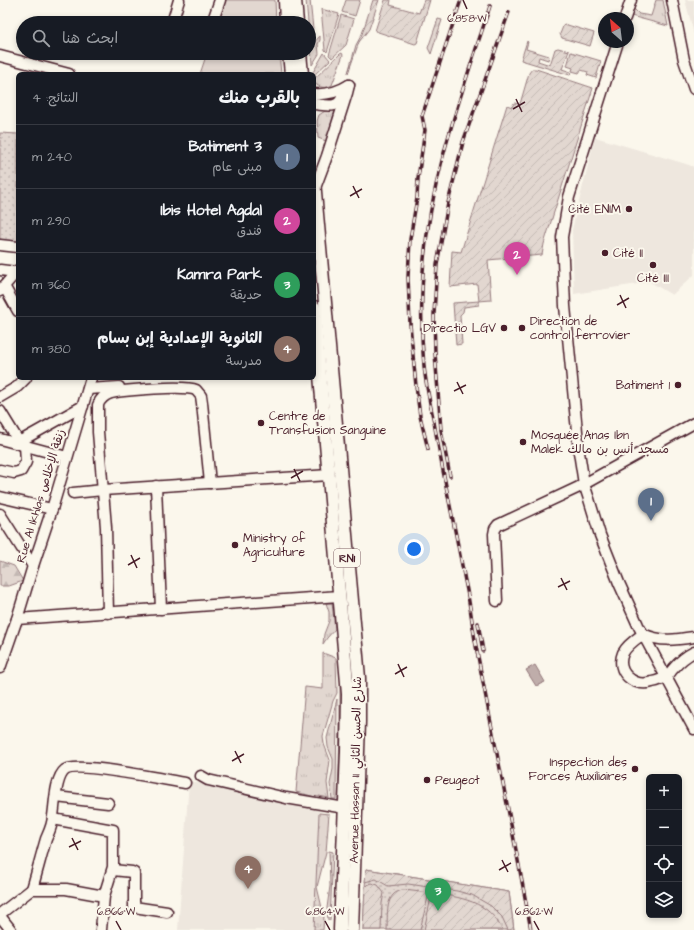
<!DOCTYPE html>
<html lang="ar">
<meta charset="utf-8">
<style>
:root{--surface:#171b24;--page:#242831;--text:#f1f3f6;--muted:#9ea1a6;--line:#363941;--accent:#a6949b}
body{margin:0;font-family:"Architects Daughter","Playpen Sans Arabic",sans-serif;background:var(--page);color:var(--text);direction:rtl}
.controls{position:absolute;right:12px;bottom:12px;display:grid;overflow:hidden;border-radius:6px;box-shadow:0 2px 6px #0003}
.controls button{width:36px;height:36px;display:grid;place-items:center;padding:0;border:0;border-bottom:1px solid var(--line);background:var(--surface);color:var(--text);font:20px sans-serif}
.compass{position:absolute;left:598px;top:12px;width:36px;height:36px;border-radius:50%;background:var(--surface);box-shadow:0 2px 6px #0003;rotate:332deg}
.you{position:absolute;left:414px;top:549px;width:14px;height:14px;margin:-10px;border:3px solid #fff;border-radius:50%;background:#1a73e8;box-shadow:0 0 0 6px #1a73e833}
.badge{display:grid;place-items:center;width:26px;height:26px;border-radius:50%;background:var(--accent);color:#fff;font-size:13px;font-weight:700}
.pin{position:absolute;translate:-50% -33px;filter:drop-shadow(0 1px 2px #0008)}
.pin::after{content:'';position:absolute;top:21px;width:14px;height:12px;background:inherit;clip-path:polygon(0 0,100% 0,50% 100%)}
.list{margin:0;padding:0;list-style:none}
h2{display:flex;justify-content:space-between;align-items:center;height:52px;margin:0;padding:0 16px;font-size:17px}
h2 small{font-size:13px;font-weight:400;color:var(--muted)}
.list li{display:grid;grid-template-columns:26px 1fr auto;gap:12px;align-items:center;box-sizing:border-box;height:64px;padding:0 16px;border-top:1px solid var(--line)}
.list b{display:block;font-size:15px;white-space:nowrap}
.list p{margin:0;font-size:13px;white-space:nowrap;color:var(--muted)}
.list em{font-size:13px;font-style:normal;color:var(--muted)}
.icon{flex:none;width:22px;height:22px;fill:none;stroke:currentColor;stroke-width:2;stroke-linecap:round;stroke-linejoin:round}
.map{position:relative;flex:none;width:694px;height:930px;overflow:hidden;direction:ltr}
.search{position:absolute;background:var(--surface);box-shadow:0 2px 6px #0003;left:16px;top:16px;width:300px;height:44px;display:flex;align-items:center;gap:10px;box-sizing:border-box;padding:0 14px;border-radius:22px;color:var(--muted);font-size:15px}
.panel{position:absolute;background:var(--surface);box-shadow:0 2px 6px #0003;left:16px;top:72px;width:300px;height:308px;border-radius:6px;direction:rtl}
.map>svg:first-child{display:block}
</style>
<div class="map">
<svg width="694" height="930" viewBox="0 0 694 930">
<defs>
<pattern id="grass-tufts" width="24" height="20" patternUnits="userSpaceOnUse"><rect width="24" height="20" fill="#e2d7d0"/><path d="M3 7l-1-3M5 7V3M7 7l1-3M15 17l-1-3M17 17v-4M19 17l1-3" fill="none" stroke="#c3b8b3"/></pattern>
<pattern id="forest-firs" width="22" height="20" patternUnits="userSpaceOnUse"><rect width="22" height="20" fill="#e2d7d0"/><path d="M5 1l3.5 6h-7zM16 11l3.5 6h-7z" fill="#c3b8b3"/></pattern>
<pattern id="park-dots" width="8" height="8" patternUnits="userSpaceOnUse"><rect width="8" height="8" fill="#e2d7d0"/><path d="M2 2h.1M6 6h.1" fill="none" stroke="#c3b8b3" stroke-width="1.8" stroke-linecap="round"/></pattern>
<pattern id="garden-furrows" width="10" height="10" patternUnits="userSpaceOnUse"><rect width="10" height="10" fill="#e2d7d0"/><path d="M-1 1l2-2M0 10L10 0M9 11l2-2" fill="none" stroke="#c3b8b3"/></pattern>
</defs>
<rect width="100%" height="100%" fill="#fbf7ec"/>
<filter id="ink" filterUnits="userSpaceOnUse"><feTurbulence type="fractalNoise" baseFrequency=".025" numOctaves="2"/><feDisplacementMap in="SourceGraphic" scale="8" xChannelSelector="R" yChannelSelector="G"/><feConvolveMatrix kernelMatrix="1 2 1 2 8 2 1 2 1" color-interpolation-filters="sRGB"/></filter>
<g filter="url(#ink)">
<g fill="#eee7de">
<path d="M685,0H694V35L693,30Z"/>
<path d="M595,137L686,164L694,167V275L672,295L650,282L574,294L572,230Z"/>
<path d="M189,781L319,809L314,930H178Z"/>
</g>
<g fill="url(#grass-tufts)" stroke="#967b7e">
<path d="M306,0H310L313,29L309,33Z"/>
<path d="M346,0H360L355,16L342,12Z"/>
<path d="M656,0H663L668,26L631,16L633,8L639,14L651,16Z"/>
<path d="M321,9L339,14L327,52L325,50Z"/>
<path d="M341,15L354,19L346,45L332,58L329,55Z"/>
<path d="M438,19L442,20L431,54L428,48Z"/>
<path d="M320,36V40L318,44L319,54L312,65L311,46Z"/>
<path d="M324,53L330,60L314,75L312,74Z"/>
<path d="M342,53L343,55L332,85C326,89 320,88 314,83V79L340,54Z"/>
<path d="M325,111H335L326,141L318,138L317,121L319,115Z"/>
<path d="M326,603H332L335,629L327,638L323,644L324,634L329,621V612Z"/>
<path d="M323,653L336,658L337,693L333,701L323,736L324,744L330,760L327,783L329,798L319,796V798L296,792L305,687L323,689Z"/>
<path d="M340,685H342V729L340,800H338L340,729Z"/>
<path d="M337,699L336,799H332L330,784L333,769V759L328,747L327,738Z"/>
<path d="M319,813L329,814L326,852L317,887L324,916L323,930H314Z"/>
<path d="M329,851L333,852L330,920H328L327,908L330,886Z"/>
</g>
<path fill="url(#forest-firs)" stroke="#967b7e" d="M0,561L14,566L23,581L9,586H0Z"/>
<g fill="url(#park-dots)" stroke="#967b7e">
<path d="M0,133L18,134V242L0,240Z"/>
<path d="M366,869L509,892L514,930H363Z"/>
</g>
<g fill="url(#garden-furrows)" stroke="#967b7e">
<path d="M373,0H379L369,29L359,42L348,73L356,45L362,34Z"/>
<path d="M385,0H391L390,5L419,13L424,0H430L417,43L415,44L375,31Z"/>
<path d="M564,24L594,33L590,46L562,38L560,34Z"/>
<path d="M527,41L528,42L526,49L549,56L548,60L539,57L538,61L550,65L555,49L558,48L569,51L562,69L571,72L570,75L521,60Z"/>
<path d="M571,52L601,61L596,78L587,75L588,72L581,70L579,73L572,71L573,68L567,66Z"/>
<path d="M532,69H536L593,88L544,244L542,255L488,260L491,300L479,301V305L464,307L463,312L460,315L462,344L456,345L453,303L479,301L477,284L450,287L452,251L461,252L507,105L512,107L514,103L520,104L529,73Z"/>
<path d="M366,869L509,892L514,930H508L502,917L491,906L472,895L457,891L408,884L388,886L376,879L365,882Z"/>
<path d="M372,883L378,885L384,893L382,903L381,930H363L365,886Z"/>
<path d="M404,890L429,893L420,930H387C388,915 384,892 404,890Z"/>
<path d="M432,893C459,897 490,901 502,930H424Z"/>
</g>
<g fill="#e2d7d0" stroke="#967b7e">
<path d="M224,0H275L276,23H216Z"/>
<path d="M207,53H279L281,74H200Z"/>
</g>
<path fill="#bfadaa" stroke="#907477" d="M535,665L545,682L536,686L526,670Z"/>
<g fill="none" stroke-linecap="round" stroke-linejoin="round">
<g stroke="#4a1f2b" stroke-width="13">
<g id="minor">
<path d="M672,0L684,60L694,89"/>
<path d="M625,18L631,0"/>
<path d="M172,23L179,0"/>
<path d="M212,23L220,0"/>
<path d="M618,42L569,197L562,237L565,306L579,452L584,484L589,499L600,535L619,583L638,625L694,729"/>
<path d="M0,56L69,74"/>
<path d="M314,94C327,95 338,92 349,85"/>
<path d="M314,104C326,105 339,110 343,95"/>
<path d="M315,188L327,156L347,93L349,85"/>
<path d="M0,245L18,247"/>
<path d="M0,270L16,272"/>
<path d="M4,286L18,311"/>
<path d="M0,291L18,270"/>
<path d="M88,389L119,387"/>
<path d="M0,397L17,387L26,378"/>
<path d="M0,411L19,442"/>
<path d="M0,439L67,457"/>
<path d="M17,443L83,406"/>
<path d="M0,470L14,473L21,471L26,462L25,445"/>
<path d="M156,486L161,609"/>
<path d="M73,493L103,490L329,475"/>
<path d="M0,497L52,509"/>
<path d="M0,514L33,566"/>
<path d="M497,601L494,534L495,529L498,525L577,488L694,423"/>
<path d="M108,613L106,527L98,432V405C100,399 105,395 111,393C125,390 185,385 196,390L201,396L202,403L210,483"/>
<path d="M17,619L339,596"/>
<path d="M694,637C675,640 660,642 643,634C636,639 627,645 623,653C615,672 634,688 652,682C657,681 663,679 667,676C669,675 671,671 673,669C679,662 686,656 694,652"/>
<path d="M0,668L17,619L33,566L52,509L91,378"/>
<path d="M201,776L208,780L286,798L345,808"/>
<path d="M56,797L108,803"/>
<path d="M53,819L113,830V867L104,896L101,930"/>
<path d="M113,870L132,872L134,873V907L167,912"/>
<path d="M32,889C37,872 41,856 46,839C49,832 53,824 53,816C55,804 55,778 65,770C77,761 166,780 185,783"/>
<path d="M0,914L32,889H66L104,896"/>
<path d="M0,916L11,930"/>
</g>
</g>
<g stroke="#4a1f2b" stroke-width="15">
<g id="major">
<path d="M285,0L286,23"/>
<path d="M295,0L297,23"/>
<path d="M289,53L291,74"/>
<path d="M300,53L302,74"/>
<path d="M314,181L359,678V722L352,930"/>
<path d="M314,307L348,694L347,751L340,930"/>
</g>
</g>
<use href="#minor" stroke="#fbf7ec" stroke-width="10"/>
<use href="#major" stroke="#fbf7ec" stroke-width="12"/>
<g stroke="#4a1f2b" stroke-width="3.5">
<g id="rail">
<path d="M490,6C462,93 429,180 423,272C421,303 421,335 424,366C426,385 430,404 434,422C443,475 455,528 465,581C470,602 472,624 476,646C494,741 514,835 531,930"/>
<path d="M428,449L420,416L416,386L410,324L408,277L410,239L417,198L418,178L425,130L422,116L461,0"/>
<path d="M450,476L441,430L435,353L434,314L437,265L448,203L463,142L509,12"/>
<path d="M478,623L483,651"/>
</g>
</g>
<use href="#rail" stroke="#fbf7ec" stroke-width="2" stroke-dasharray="6" stroke-linecap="butt"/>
</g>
</g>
<path fill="none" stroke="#4a1f2b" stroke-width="1.5" d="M463,0L467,9M516,99L522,112M513,109L525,102M353,186L359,198M350,196L362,189M620,295L626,308M617,305L629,298M457,382L463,394M454,391L466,385M294,469L300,481M291,478L303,471M131,555L137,568M128,565L140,558M561,578L567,590M558,587L570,581M398,664L404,677M395,674L407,667M235,751L241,763M232,761L244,754M72,838L78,850M69,847L81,841M502,860L508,872M499,870L511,863M116,921L121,930M325,921L330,930M534,921L539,930"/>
<g fill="#4a1f2b" stroke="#fbf7ec" stroke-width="1.5">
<circle cx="629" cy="209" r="4"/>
<circle cx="605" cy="253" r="4"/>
<circle cx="653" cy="265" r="4"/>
<circle cx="504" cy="328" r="4"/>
<circle cx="522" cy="328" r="4"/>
<circle cx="678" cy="385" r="4"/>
<circle cx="261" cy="423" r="4"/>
<circle cx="523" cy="442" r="4"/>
<circle cx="235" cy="545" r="4"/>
<circle cx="635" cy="769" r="4"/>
<circle cx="427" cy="780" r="4"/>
</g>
<g text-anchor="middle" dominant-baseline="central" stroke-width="4" stroke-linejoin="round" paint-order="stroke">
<rect fill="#fbf7ec" stroke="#7f6065" stroke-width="1" x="334" y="549" width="26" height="18" rx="3"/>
<g font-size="11" font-weight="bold" fill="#4a1f2b">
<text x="347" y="558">RN1</text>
</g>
<g font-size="12" fill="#4a1f2b" stroke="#fbf7ec" text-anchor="start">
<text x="621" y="209" text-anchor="end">Cité ENIM</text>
<text x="613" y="253">Cité II</text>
<text x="653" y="278" text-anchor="middle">Cité III</text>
<text x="530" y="321">Direction de<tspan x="530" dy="14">control ferrovier</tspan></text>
<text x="496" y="328" text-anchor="end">Directio LGV</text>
<text x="670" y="385" text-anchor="end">Batiment 1</text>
<text x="269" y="416">Centre de<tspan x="269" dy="14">Transfusion Sanguine</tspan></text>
<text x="531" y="435">Mosquée Anas Ibn<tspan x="531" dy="14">Malek مسجد أنس بن مالك</tspan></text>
<text x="243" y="538">Ministry of<tspan x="243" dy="14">Agriculture</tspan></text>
<text x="627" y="762" text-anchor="end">Inspection des<tspan x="627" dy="14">Forces Auxiliaires</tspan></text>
<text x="435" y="780">Peugeot</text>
</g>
<g font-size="12" fill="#4a1f2b" stroke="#fbf7ec">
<text transform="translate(41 496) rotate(-73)">Rue Al Ikhlas زنقة الإخلاص</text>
<text transform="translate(356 770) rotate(-89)">Avenue Hassan II شارع الحسن الثاني</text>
</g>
</g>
<g font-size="10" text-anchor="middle" fill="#4a1f2b" stroke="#fbf7ec" stroke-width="4" stroke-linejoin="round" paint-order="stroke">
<text x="467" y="22">6.858°W</text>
<text x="116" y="915">6.866°W</text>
<text x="325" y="915">6.864°W</text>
<text x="534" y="915">6.862°W</text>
</g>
</svg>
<div class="controls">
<button>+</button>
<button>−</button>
<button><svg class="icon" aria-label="locate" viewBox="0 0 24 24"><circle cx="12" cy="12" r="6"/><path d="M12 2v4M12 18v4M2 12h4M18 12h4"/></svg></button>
<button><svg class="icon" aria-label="layers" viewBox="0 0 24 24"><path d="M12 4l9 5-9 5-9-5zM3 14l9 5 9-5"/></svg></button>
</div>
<svg class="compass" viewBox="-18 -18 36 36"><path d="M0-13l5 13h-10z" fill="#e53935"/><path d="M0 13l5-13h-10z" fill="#9ea1a6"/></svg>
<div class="you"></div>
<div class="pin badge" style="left:651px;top:521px;background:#5c6f8a">1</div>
<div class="pin badge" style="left:517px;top:275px;background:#d1479c">2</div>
<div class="pin badge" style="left:438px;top:911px;background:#2e9e5b">3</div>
<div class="pin badge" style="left:248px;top:889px;background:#8d6e63">4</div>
<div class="search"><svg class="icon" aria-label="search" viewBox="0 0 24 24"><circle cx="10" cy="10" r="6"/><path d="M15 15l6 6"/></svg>ابحث هنا</div>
<section class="panel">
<h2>بالقرب منك<small>النتائج: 4</small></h2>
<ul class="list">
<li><span class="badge" style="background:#5c6f8a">1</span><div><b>Batiment 3</b><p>مبنى عام</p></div><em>240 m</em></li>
<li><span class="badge" style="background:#d1479c">2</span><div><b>Ibis Hotel Agdal</b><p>فندق</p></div><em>290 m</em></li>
<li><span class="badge" style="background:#2e9e5b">3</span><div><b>Kamra Park</b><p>حديقة</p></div><em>360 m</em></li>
<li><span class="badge" style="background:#8d6e63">4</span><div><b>الثانوية الإعدادية إبن بسام</b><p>مدرسة</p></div><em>380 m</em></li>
</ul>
</section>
</div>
